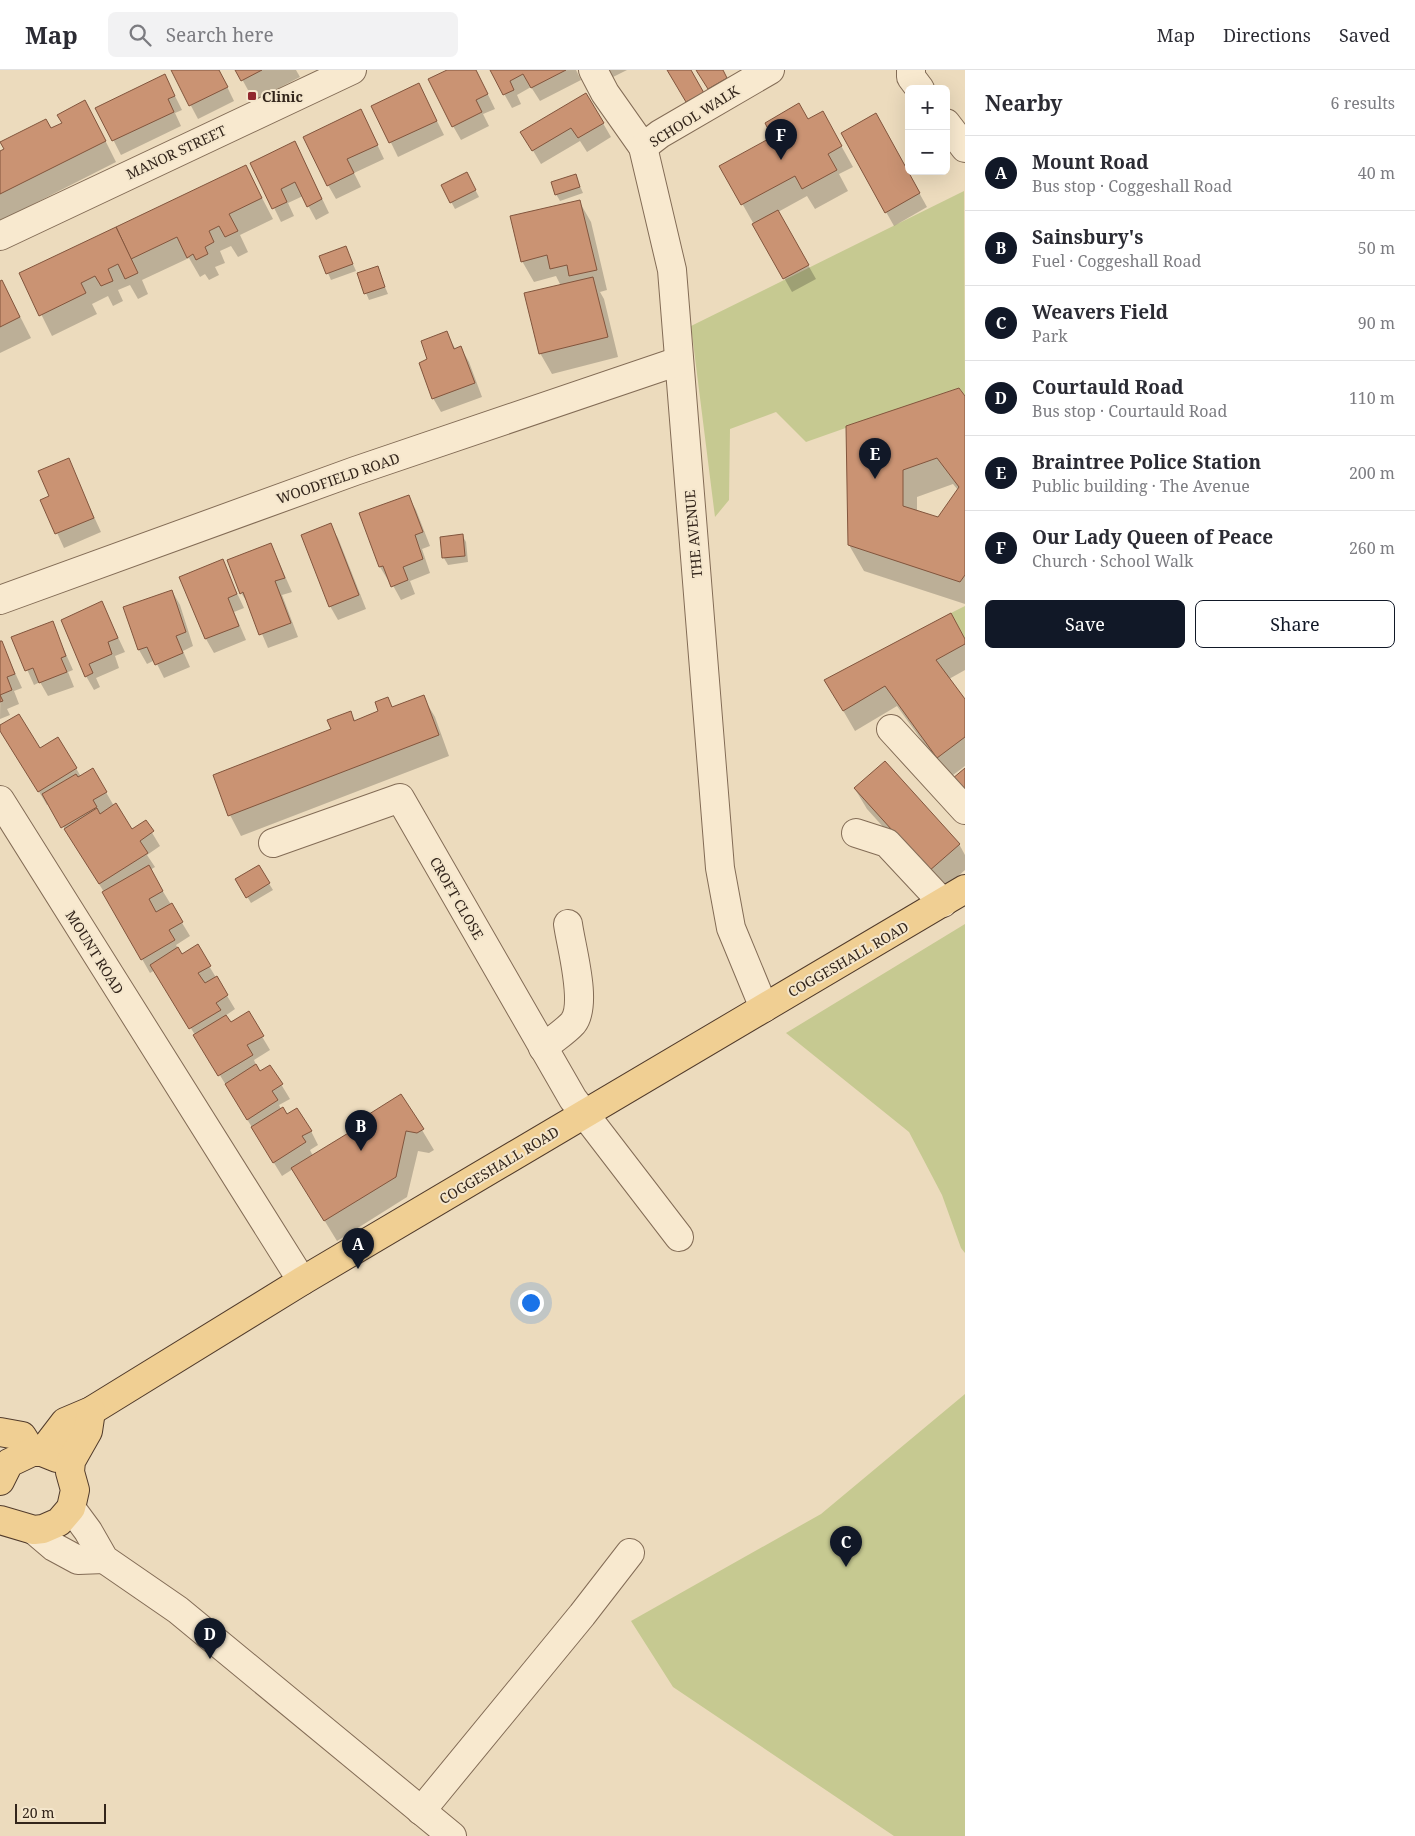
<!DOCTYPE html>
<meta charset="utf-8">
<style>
:root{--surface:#fff;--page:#f2f2f3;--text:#2b2b33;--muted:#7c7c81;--line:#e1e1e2;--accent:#111827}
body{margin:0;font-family:"Noto Serif",serif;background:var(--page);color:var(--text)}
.controls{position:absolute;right:15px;top:15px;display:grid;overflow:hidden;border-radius:8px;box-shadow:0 5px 20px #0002}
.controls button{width:45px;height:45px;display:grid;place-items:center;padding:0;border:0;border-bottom:1px solid var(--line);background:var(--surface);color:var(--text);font:25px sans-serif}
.scale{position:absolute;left:15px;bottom:12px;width:91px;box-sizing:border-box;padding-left:5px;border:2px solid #33251b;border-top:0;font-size:14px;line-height:18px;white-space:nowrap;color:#33251b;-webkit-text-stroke:4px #f4e6cc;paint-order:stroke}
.you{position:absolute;left:530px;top:1232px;width:18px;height:18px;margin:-12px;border:4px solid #fff;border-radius:50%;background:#1a73e8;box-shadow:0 0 0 8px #1a73e833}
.badge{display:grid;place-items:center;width:32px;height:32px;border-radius:50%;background:var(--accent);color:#fff;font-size:16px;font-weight:700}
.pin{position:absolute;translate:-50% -41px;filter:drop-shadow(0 1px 2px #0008)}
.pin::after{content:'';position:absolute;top:26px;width:18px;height:15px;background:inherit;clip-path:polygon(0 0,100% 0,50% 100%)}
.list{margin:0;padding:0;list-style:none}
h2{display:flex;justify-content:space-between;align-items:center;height:65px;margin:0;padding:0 20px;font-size:21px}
h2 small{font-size:16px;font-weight:400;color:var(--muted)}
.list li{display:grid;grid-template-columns:32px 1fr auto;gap:15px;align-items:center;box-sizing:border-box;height:75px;padding:0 20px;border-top:1px solid var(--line)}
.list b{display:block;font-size:19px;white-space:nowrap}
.list p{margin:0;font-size:16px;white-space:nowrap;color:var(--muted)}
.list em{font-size:16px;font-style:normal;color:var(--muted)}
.actions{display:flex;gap:10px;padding:15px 20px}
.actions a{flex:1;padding:11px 0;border:1px solid var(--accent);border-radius:8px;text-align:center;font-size:18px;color:var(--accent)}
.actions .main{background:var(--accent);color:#fff}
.icon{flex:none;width:28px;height:28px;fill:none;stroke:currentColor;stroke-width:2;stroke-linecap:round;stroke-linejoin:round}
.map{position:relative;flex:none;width:965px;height:1766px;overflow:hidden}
header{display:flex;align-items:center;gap:30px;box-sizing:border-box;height:70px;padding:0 25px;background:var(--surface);border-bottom:1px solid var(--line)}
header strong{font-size:24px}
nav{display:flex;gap:28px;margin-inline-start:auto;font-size:18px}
.search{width:350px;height:45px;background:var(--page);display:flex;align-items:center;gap:12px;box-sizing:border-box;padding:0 18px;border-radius:8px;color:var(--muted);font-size:19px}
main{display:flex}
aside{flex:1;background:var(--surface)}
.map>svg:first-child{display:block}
</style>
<header>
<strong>Map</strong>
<div class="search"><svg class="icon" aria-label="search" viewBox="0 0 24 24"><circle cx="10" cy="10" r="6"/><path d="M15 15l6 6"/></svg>Search here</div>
<nav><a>Map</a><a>Directions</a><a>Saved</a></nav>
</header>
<main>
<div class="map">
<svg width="965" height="1766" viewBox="0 0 965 1766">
<rect width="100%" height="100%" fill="#ecdbbd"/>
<g fill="#c6c991">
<path d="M964,121L965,326L959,318L806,372L776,342L730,359L729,430L715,447L691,256Z"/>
<path d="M965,536V569L951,543Z"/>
<path d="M965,854V1183L961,1178L942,1125L909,1062L786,963Z"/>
<path d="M965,1324V1766H894L673,1617L631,1551L821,1444Z"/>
</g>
<g fill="#0003" fill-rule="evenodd">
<path d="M172,0H219L234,31L198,49Z"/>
<path d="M237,0H296L300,7L254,31Z"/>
<path d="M450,0H476L495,39L483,44L489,56L461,70L453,56Z"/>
<path d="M491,0H576L581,10L540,31L531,17L517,25L521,34L512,38Z"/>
<path d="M603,0H627L609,9Z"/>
<path d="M698,0H721L730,15L712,25Z"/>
<path d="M165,6L182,40L175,43L181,56L121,85L97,38Z"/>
<path d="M419,15L444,65L398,87L373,36Z"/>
<path d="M586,24L611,67L587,82L580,71L541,94L522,62Z"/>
<path d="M876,45L927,137L894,156L842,64Z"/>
<path d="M808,51L834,63L853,97L839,104L848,121L815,139L807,126L778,142L816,209L792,222L721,96Z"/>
<path d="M96,52L116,92L0,151V83L51,59Z"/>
<path d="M368,55L384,89L354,103L361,117L336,129L328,115Z"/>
<path d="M302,87L329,143L316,150L303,126L288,133L294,146L281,152L252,93Z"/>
<path d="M246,97L273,149L240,165L248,182L238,187L231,176L220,181L225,193L215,197L219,205L209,210L205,204L200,207L189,188L142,210L148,224L138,229L130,215L118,220L123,231L113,236L108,226L92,234L97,244L52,266L21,204Z"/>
<path d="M575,105L583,123L560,131L556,124Z"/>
<path d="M470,110L479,127L455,139L442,115Z"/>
<path d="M579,131L591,152L607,220L600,222L604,229L618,287L552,304L540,283L561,216L556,206L534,212L522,191Z"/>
<path d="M346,178L356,201L331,210L321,187Z"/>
<path d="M377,198L388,224L369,230L358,204Z"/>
<path d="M2,211L31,268L0,283V212Z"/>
<path d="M446,263L456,280L461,278L469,292L482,327L441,342L433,328L429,290Z"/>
<path d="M965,328V534L864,501L849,475L848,357ZM953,414L958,420L938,449L917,442V427Z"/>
<path d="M68,390L101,462L64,478L42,430L50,427Z"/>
<path d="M408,426L416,440L430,476L422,479L430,503L410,511L415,524L401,530L390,510H388L380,497Z"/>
<path d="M330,455L338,468L366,539L338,550L330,536Z"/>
<path d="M462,465L466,472L468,492L448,495L444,488L442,468Z"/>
<path d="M271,474L292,522L282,525L298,567L268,578L250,536L241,523Z"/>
<path d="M222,491L244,538L234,542L246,570L214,583L206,569L181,507Z"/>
<path d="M172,521L180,535L193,576L183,581L190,597L164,608L155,590L147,594L139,580L124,538Z"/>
<path d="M102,533L125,582L115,586L119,598L96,608L100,617L94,620L86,606Z"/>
<path d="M52,553L73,600L68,602L74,617L48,626L40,612L34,615L13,568Z"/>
<path d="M965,569V600L949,609L965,631V696L949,708L897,636L855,661L826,611Z"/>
<path d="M1,572L22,618L14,621L19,634L7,639L10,645L0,649Z"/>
<path d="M423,627L435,647L449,686L241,766L230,745L332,660L350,642L356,652Z"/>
<path d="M0,657L76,698L81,707L93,700L114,736L132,760L145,751L160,776L147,785L155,797L150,800L190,866L176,875L182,885L197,876L235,939L225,946L231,954L248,943L270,980L254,990L258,1000L260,1002L270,996L290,1029L279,1035L281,1039L311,1061L318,1075L310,1080L313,1086L370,1051L422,1060L434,1080L429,1083L418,1081L407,1127L337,1171L293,1099L282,1106L155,900L150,903L104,822L49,734L47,735Z"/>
<path d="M855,719L959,774L965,785V800L941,821L867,739Z"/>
<path d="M258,796L273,820L251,833L237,810Z"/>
</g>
<g fill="#ca9373" stroke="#82553d" fill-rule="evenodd">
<path d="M171,0H219L228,17L189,36Z"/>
<path d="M235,0H262L241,11Z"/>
<path d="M447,0H476L488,24L476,30L482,42L452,57L428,9Z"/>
<path d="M490,0H566L531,18L523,4L510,11L514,20L503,25Z"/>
<path d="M667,0H691L704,23L686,32Z"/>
<path d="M696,0H723L727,8L708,19Z"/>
<path d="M165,4L175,26L168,29L174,42L112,71L95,38Z"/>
<path d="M419,13L437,51L389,73L371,36Z"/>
<path d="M586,23L604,53L578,68L571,58L532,81L520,62Z"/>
<path d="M85,30L106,71L0,124V81L4,79L0,72L46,49L51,58L62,53L57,45Z"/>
<path d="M799,33L808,49L823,41L842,76L828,84L837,100L802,119L795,106L741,135L719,96L772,67L765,53Z"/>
<path d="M361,39L378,75L347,89L354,103L327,116L303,67Z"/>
<path d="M876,43L920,123L885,143L841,63Z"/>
<path d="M295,71L322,129L307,137L295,112L281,119L287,132L272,139L250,93Z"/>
<path d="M246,95L262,128L229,144L238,161L225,167L219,156L209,161L214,172L205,177L208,184L196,190L193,184L187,188L177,167L131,189L116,157Z"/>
<path d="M467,102L476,120L450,133L441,115Z"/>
<path d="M576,104L580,117L555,125L551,112Z"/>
<path d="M580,130L597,200L569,206L567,195L550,199L547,185L521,192L510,146Z"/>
<path d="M778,140L809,195L783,209L752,154Z"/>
<path d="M116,157L138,203L125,209L118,194L108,199L113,211L101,216L95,206L81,213L86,223L39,246L19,203Z"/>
<path d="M346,176L353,194L326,204L319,186Z"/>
<path d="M378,196L385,217L364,224L357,203Z"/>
<path d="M593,207L608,267L539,284L524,223Z"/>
<path d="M2,210L20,247L0,257V211Z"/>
<path d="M447,261L454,279L461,276L475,313L432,329L419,293L427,289L421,271Z"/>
<path d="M959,318L965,326V505L960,512L848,475L846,356ZM937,388L959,417L938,447L903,436V400Z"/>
<path d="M69,388L94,448L55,464L40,430L49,426L38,401Z"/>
<path d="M409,425L423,462L415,465L423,489L403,497L408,510L391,517L383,496L379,497L359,443Z"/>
<path d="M331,453L359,525L329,537L301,465Z"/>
<path d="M463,464L465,486L442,488L440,467Z"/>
<path d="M271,473L285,508L275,511L291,553L259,565L243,522L240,524L227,490Z"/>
<path d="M223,489L237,524L228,528L239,556L205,569L179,507Z"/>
<path d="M172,520L186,562L176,566L183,583L155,595L147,577L138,580L123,537Z"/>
<path d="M102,531L118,568L108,572L112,584L89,594L93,603L85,607L61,550Z"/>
<path d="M951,543L965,569V574L936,590L965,629V667L937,688L885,616L843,641L824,610Z"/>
<path d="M53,551L66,586L61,588L67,602L39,613L33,598L25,601L11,567Z"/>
<path d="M0,571H2L15,604L7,607L12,620L0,625L3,631L0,632Z"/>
<path d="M424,625L439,665L228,746L213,705L331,659L327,650L351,641L354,651L378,641L375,632L388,627L392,637Z"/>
<path d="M19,644L40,678L58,667L77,698L38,722L0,661V655Z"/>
<path d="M885,691L960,774L929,801L854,718Z"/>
<path d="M93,698L107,722L93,730L97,737L61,758L42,724L76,704L78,707Z"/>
<path d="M965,698V726L952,709Z"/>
<path d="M116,733L132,759L146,750L154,761L140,771L148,783L99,814L64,759L97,738L100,744Z"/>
<path d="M149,795L163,821L149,829L156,842L172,833L183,852L169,860L175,870L141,890L102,822Z"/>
<path d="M259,795L270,813L246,828L235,809Z"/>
<path d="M198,874L211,896L198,903L205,913L217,906L228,925L216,933L221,940L189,959L150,895L178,877L182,884Z"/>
<path d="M249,941L264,966L247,975L253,985L218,1006L193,965L226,945L231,952Z"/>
<path d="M256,994L260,1001L270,995L283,1014L272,1021L278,1030L247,1050L225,1014Z"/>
<path d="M401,1024L424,1059L417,1063L406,1061L396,1107L324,1151L291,1098L368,1051L366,1046Z"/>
<path d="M283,1037L287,1044L297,1038L312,1061L302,1066L306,1072L273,1093L251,1057Z"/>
</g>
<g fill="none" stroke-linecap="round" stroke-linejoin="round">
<g stroke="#836c56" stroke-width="30">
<g id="minor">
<path d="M593,0L605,23L643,77L672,200L720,798L731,858L764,938"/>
<path d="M911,0V7L920,19"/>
<path d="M946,53L965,78"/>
<path d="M643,77L660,64L770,0"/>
<path d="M0,166L352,0"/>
<path d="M0,530L355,401L679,291"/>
<path d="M891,659L965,740"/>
<path d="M0,730L302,1211"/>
<path d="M856,763L887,773L943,833"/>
<path d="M273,773L400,728L573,1029L679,1167"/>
<path d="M543,978C552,970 565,962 573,953C588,934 571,877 568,854"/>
<path d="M71,1438L88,1461L104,1489L178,1540L452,1766"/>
<path d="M34,1460L54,1477L78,1490L104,1489"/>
<path d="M421,1741L582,1545L630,1483"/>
</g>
</g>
<g stroke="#513b2b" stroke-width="30">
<g id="major">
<path d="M0,1362L22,1366L32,1382"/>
<path d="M42,1382L65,1352L91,1341L302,1211L965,819"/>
<path d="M0,1411L9,1393L32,1382H42L57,1388"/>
<path d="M0,1450L34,1460L43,1459L59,1452L71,1438L75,1420L70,1402L71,1391L88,1361L91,1341"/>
</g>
</g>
<use href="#minor" stroke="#f8e9cf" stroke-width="28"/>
<use href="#major" stroke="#f0cf93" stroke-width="28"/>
</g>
<rect fill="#91282e" stroke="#f4e6cc" stroke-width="2" x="247" y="21" width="10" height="10" rx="2.5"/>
<g text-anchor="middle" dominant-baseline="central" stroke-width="4" stroke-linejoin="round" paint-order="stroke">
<g font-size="14" font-weight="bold" fill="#33251b" stroke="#f4e6cc" text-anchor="start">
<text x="262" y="26">Clinic</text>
</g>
<g font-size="14" fill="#33251b" stroke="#f4e6cc">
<text transform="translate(694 46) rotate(-32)">SCHOOL WALK</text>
<text transform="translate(176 82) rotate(-25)">MANOR STREET</text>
<text transform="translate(338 408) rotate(-19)">WOODFIELD ROAD</text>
<text transform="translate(693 464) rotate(-95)">THE AVENUE</text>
<text transform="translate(457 828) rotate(60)">CROFT CLOSE</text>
<text transform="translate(95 882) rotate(58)">MOUNT ROAD</text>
<text transform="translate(848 889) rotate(-30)">COGGESHALL ROAD</text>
<text transform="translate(499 1095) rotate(-31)">COGGESHALL ROAD</text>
</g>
</g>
</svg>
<div class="controls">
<button>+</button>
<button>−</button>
</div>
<div class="scale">20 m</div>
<div class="you"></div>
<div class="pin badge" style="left:358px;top:1199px">A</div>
<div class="pin badge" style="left:361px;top:1081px">B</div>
<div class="pin badge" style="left:846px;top:1497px">C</div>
<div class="pin badge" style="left:210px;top:1589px">D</div>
<div class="pin badge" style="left:875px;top:409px">E</div>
<div class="pin badge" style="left:781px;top:90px">F</div>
</div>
<aside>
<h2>Nearby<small>6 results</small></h2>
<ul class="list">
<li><span class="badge">A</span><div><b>Mount Road</b><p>Bus stop · Coggeshall Road</p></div><em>40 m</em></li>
<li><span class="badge">B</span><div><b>Sainsbury's</b><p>Fuel · Coggeshall Road</p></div><em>50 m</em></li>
<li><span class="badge">C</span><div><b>Weavers Field</b><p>Park</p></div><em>90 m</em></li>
<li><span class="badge">D</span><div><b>Courtauld Road</b><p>Bus stop · Courtauld Road</p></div><em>110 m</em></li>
<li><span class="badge">E</span><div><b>Braintree Police Station</b><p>Public building · The Avenue</p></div><em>200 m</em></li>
<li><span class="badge">F</span><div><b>Our Lady Queen of Peace</b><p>Church · School Walk</p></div><em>260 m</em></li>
</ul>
<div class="actions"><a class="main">Save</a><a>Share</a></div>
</aside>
</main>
